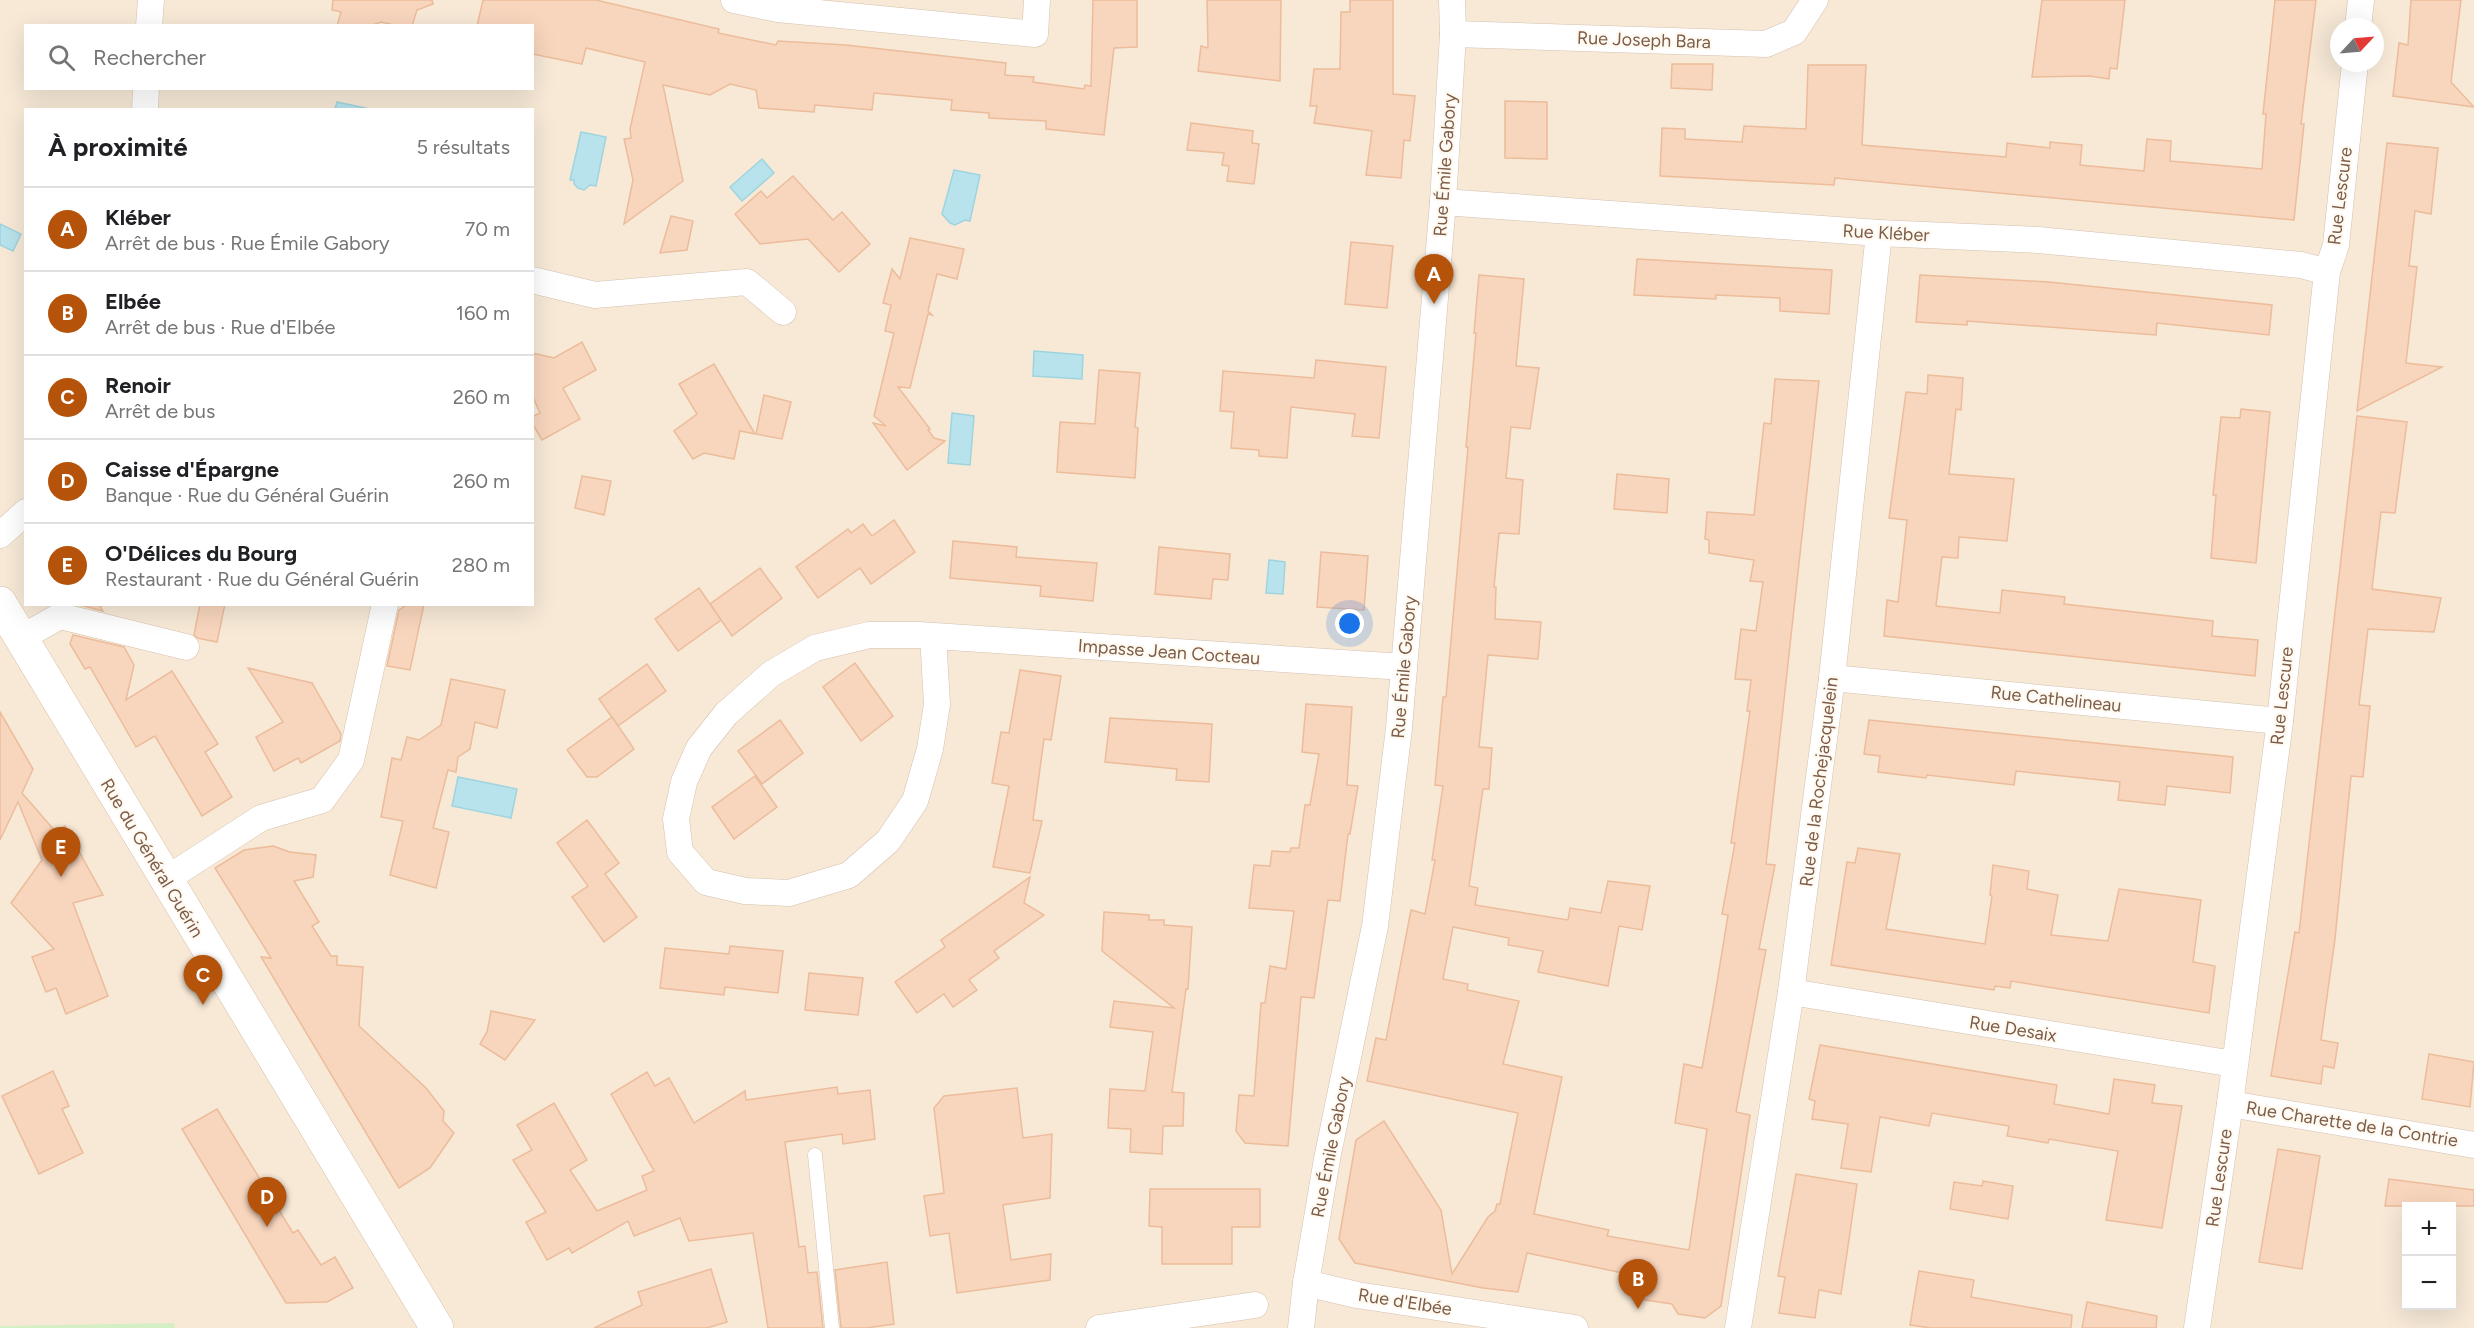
<!DOCTYPE html>
<html lang="fr">
<meta charset="utf-8">
<style>
:root{--surface:#fff;--page:#f2f2f2;--text:#202124;--muted:#757577;--line:#e0e0e0;--accent:#b45309}
body{margin:0;font-family:Figtree,sans-serif;background:var(--page);color:var(--text)}
.controls{position:absolute;right:18px;bottom:18px;display:grid;overflow:hidden;border-radius:0px;box-shadow:0 6px 24px #0002}
.controls button{width:54px;height:54px;display:grid;place-items:center;padding:0;border:0;border-bottom:2px solid var(--line);background:var(--surface);color:var(--text);font:30px sans-serif}
.compass{position:absolute;left:2330px;top:18px;width:54px;height:54px;border-radius:50%;background:var(--surface);box-shadow:0 6px 24px #0002;rotate:64deg}
.you{position:absolute;left:1350px;top:624px;width:21px;height:21px;margin:-15px;border:4px solid #fff;border-radius:50%;background:#1a73e8;box-shadow:0 0 0 9px #1a73e833}
.badge{display:grid;place-items:center;width:39px;height:39px;border-radius:50%;background:var(--accent);color:#fff;font-size:20px;font-weight:700}
.pin{position:absolute;translate:-50% -50px;filter:drop-shadow(0 2px 3px #0008)}
.pin::after{content:'';position:absolute;top:32px;width:21px;height:18px;background:inherit;clip-path:polygon(0 0,100% 0,50% 100%)}
.list{margin:0;padding:0;list-style:none}
h2{display:flex;justify-content:space-between;align-items:center;height:78px;margin:0;padding:0 24px;font-size:26px}
h2 small{font-size:20px;font-weight:400;color:var(--muted)}
.list li{display:grid;grid-template-columns:39px 1fr auto;gap:18px;align-items:center;box-sizing:border-box;height:84px;padding:0 24px;border-top:2px solid var(--line)}
.list b{display:block;font-size:22px;white-space:nowrap}
.list p{margin:0;font-size:20px;white-space:nowrap;color:var(--muted)}
.list em{font-size:20px;font-style:normal;color:var(--muted)}
.icon{flex:none;width:33px;height:33px;fill:none;stroke:currentColor;stroke-width:2;stroke-linecap:round;stroke-linejoin:round}
.map{position:relative;flex:none;width:2474px;height:1328px;overflow:hidden}
.search{position:absolute;background:var(--surface);box-shadow:0 6px 24px #0002;left:24px;top:24px;width:510px;height:66px;display:flex;align-items:center;gap:15px;box-sizing:border-box;padding:0 21px;border-radius:0px;color:var(--muted);font-size:22px}
.panel{position:absolute;background:var(--surface);box-shadow:0 6px 24px #0002;left:24px;top:108px;width:510px;height:498px;border-radius:0px}
.map>svg:first-child{display:block}
</style>
<div class="map">
<svg width="2474" height="1328" viewBox="0 0 2474 1328">
<rect width="100%" height="100%" fill="#fff6e8"/>
<path fill="#f7e9d6" fill-rule="evenodd" d="M0,0H2474V1328H0ZM26,26H532V88H26ZM2339,27H2375V63H2339ZM26,110H532V604H26ZM2406,1206H2452V1306H2406Z"/>
<path fill="#d5efc4" d="M174,1323L175,1328H0V1326Z"/>
<g fill="#b9e3ec" stroke="#9ed4df" stroke-width="1.5">
<path d="M337,102L370,109H335Z"/>
<path d="M581,132L606,137L596,186L590,185L584,190L578,188L574,184V180H570Z"/>
<path d="M762,159L774,173L742,201L730,187Z"/>
<path d="M954,170L980,175L970,221L965,220L955,225L950,223L942,214Z"/>
<path d="M0,224L21,234L13,251L0,245Z"/>
<path d="M1034,351L1083,355L1082,379L1033,376Z"/>
<path d="M952,413L974,416L970,465L948,463Z"/>
<path d="M1269,560L1285,562L1283,594L1266,593Z"/>
<path d="M458,777L517,789L511,818L452,806Z"/>
</g>
<g fill="#f8d5bd" stroke="#ecbc9b" stroke-width="1.5">
<path d="M333,0H432L433,4L417,10L412,26H398L381,22L370,26H337L341,12L332,10Z"/>
<path d="M483,0H596L719,29L718,33L776,45L778,41L846,45L1006,63L1005,75L1034,77L1033,82L1084,89L1085,85L1091,86L1093,0H1137V47L1114,48L1104,135L1046,129V121L989,118V113L951,110L952,100L874,93L872,110L815,105L814,112L759,108L756,90L730,84L710,95L663,85L683,181L624,224L633,180L624,139L631,138L630,129L645,62L586,48L582,64L532,54V26H477Z"/>
<path d="M1207,0H1281L1280,81L1198,71L1201,46L1208,48Z"/>
<path d="M1350,0H1393V94L1415,96L1410,141L1404,140L1401,178L1366,175L1372,131L1314,123L1317,106H1310L1314,69H1340L1341,12H1350Z"/>
<path d="M2042,0H2125L2117,69L2110,68L2109,79L2089,76L2032,77Z"/>
<path d="M2275,0H2316L2301,124H2304L2294,220L1835,178L1834,185L1660,176L1662,128L1685,129V139L1742,142L1744,126L1806,129L1808,65H1866L1862,145L2006,157L2007,143L2050,148V142L2082,145L2080,165L2144,171L2147,139L2171,141L2170,161L2262,169L2266,114H2263Z"/>
<path d="M2411,0H2461L2451,82L2474,107L2393,96L2399,43L2408,45Z"/>
<path d="M1672,64H1713L1712,90L1671,88Z"/>
<path d="M1505,101L1547,102V159L1505,158Z"/>
<path d="M1191,123L1253,131L1252,143L1259,144L1254,184L1227,181L1229,166L1222,165L1224,153L1187,150Z"/>
<path d="M2387,143L2438,148L2431,214L2415,211L2409,266L2417,267L2406,363L2442,367L2357,411Z"/>
<path d="M793,176L833,220L842,212L870,244L839,272L808,239L760,244L735,214L761,191L767,198Z"/>
<path d="M671,216L693,221L687,250L660,253Z"/>
<path d="M910,238L964,249L957,279L937,274L928,311L932,315L928,314L910,388L898,387L930,429L928,430L934,438L945,441L907,470L873,423L886,426L874,416L894,333L885,331L891,305L883,303L892,269L900,279Z"/>
<path d="M1351,242L1393,246L1387,308L1345,304Z"/>
<path d="M1637,259L1832,270L1829,314L1780,311V298L1716,295V299L1634,295Z"/>
<path d="M1479,275L1524,279L1516,366L1539,368L1530,429L1511,427L1506,478L1523,480L1519,534L1499,533L1494,587H1496L1495,619L1541,622L1538,659L1488,655L1479,747L1492,748L1489,789H1483L1469,886L1478,888L1475,905L1568,920L1570,908L1601,913L1608,881L1650,886L1642,930L1619,926L1608,986L1538,972L1543,951L1508,945L1509,938L1453,927L1443,979L1468,984L1467,990L1519,1001L1503,1064L1562,1077L1534,1214L1609,1230L1607,1236L1689,1250L1707,1129L1675,1123L1684,1064L1702,1068L1714,1001L1728,915L1722,914L1735,843H1731L1750,711H1747L1751,680L1735,679L1741,629L1756,631L1763,582L1750,581L1754,560L1709,553V540L1705,539L1707,512L1754,515L1764,423L1771,424L1775,379L1819,381L1766,864L1775,865L1759,949L1766,950L1736,1112L1750,1115L1721,1306L1705,1318L1678,1314L1672,1304L1632,1298L1636,1281L1622,1277L1623,1273L1527,1253L1518,1292L1483,1288L1355,1263L1339,1239L1356,1140L1384,1121L1441,1210L1452,1274L1488,1217L1495,1211L1497,1204H1500L1518,1113L1367,1081L1376,1038L1386,1040L1411,910L1425,914L1435,860H1432L1443,786L1435,785L1443,697H1446L1468,447H1466L1476,333H1474Z"/>
<path d="M1920,275L2049,282L2272,305L2269,335L2157,323L2156,335L1967,321V325L1916,322Z"/>
<path d="M582,342L596,370L563,388L580,419L542,440L532,423V417L540,413L532,395V353L554,358Z"/>
<path d="M1316,360L1386,367L1379,438L1352,436L1355,414L1291,407L1287,458L1259,456V450L1231,448L1234,412L1220,411L1223,371L1314,378Z"/>
<path d="M714,364L755,434L740,431L734,459L704,453L693,459L674,431L697,414L679,384Z"/>
<path d="M1099,370L1140,373L1135,427L1138,428L1135,478L1057,472L1060,422L1095,424Z"/>
<path d="M1928,375L1963,378L1961,410L1956,409L1949,474L2014,479L2007,541L1959,537L1958,558L1942,557L1936,606L2000,613L2002,590L2065,597L2064,604L2213,621L2212,636L2258,640L2255,676L1884,636L1887,600L1898,602L1907,520L1889,518L1906,392L1927,394Z"/>
<path d="M764,395L791,402L782,439L756,434Z"/>
<path d="M2241,409L2270,412L2256,563L2211,558L2216,495H2213L2221,417L2240,418Z"/>
<path d="M2357,416L2407,422L2395,513L2381,512L2372,589L2441,598L2434,632L2368,629L2359,705L2370,706L2363,777L2351,776L2335,939L2321,1040L2338,1043L2334,1068L2323,1066L2321,1084L2271,1076L2295,932L2299,933Z"/>
<path d="M1617,474L1669,479L1667,513L1614,509Z"/>
<path d="M582,476L611,481L604,515L575,508Z"/>
<path d="M894,520L915,552L871,584L860,568L818,598L796,567L848,529L851,533L863,524L872,536Z"/>
<path d="M953,541L1017,547L1016,557L1097,563L1093,601L1040,596L1041,586L950,578Z"/>
<path d="M1159,547L1230,554L1228,580L1213,579L1211,599L1155,594Z"/>
<path d="M1321,552L1368,556L1364,610L1317,607Z"/>
<path d="M760,568L782,598L732,636L710,604Z"/>
<path d="M699,588L721,620L678,651L655,619Z"/>
<path d="M80,604H99L103,611L80,605Z"/>
<path d="M200,604H225L217,642L197,638L194,635Z"/>
<path d="M408,604H424L410,670L387,666L399,610Z"/>
<path d="M73,635L124,647L134,665L126,700L172,671L218,744L205,752L232,797L202,816L155,736L136,747L90,667L85,669L70,644Z"/>
<path d="M855,663L893,716L861,741L823,687Z"/>
<path d="M647,664L666,691L618,726L599,699Z"/>
<path d="M248,668L312,683L341,734L340,741L301,763L298,758L274,771L256,737L283,722Z"/>
<path d="M1020,670L1061,676L1051,740L1044,739L1033,820L1042,821L1030,873L993,867L1009,786L992,783L1001,732L1009,733Z"/>
<path d="M451,679L505,690L497,728L475,722L470,749L458,757L456,772L448,770L433,828L449,832L436,888L390,875L403,821L381,817L392,758L401,760L407,737L419,740L441,725Z"/>
<path d="M1306,704L1352,707L1347,785L1358,786L1350,834H1348L1340,901L1328,900L1314,998L1301,997L1288,1146L1245,1143L1236,1131L1239,1095L1254,1096L1261,1003H1265L1270,966L1286,969L1294,911L1249,908L1254,865L1270,866L1272,851L1290,852L1291,848H1299L1305,805H1310L1319,754L1302,752Z"/>
<path d="M0,712L33,769L22,793L55,831L65,826L103,895L73,903L108,996L66,1014L56,988L46,992L32,957L54,949L11,903L42,860L18,802L0,840Z"/>
<path d="M612,717L634,749L597,777H587L567,750Z"/>
<path d="M1110,718L1212,724L1209,782L1176,780L1177,769L1105,762Z"/>
<path d="M780,720L803,753L762,784L738,751Z"/>
<path d="M1869,720L2233,757L2230,793L2167,786L2165,805L2118,800L2120,782L2016,771L2014,785L1927,775L1926,778L1878,772L1880,756L1864,754Z"/>
<path d="M755,776L777,807L734,839L712,807Z"/>
<path d="M587,820L619,863L605,874L637,917L604,942L572,897L588,886L557,843Z"/>
<path d="M273,846L290,852L316,855L313,877L294,881L319,922L312,926L331,956H337V965L363,967L359,1026L426,1088L444,1111L443,1121L454,1133L430,1168L399,1188L261,957L271,958L215,868L244,850Z"/>
<path d="M1858,848L1900,854L1886,929L1985,944L1992,896L1990,895L1993,865L2029,871L2027,889L2058,895L2051,935L2108,941L2119,889L2201,900L2193,962L2215,966L2209,1013L2011,981L2010,988L1995,986L1994,990L1831,965L1847,862L1855,863Z"/>
<path d="M1030,877L1024,903L1044,915L994,951L999,958L969,980L977,990L953,1007L944,994L917,1013L895,982L945,947L941,940Z"/>
<path d="M1104,912L1149,915V920H1164V925L1192,927L1188,989H1186L1172,1092L1184,1093L1183,1126H1163L1162,1154L1130,1152L1131,1129L1108,1128L1110,1089L1145,1091L1153,1032L1110,1027L1114,1001L1174,1008L1102,951Z"/>
<path d="M730,946L783,951L778,993L725,987L724,995L660,988L665,948L729,954Z"/>
<path d="M809,973L863,978L858,1015L805,1010Z"/>
<path d="M491,1011L535,1020L505,1060L480,1044L487,1032Z"/>
<path d="M1820,1045L2057,1085L2054,1104L2109,1114L2114,1079L2155,1085L2152,1103L2182,1106L2162,1228L2106,1220L2118,1151L2049,1139L2048,1143L2007,1136L2009,1126L1932,1113L1929,1126L1880,1117L1871,1172L1841,1168L1848,1124L1812,1119L1815,1101L1809,1099Z"/>
<path d="M2429,1054L2474,1062L2470,1107L2422,1099Z"/>
<path d="M53,1071L69,1106L62,1109L83,1153L39,1174L2,1096Z"/>
<path d="M647,1072L655,1086L669,1078L694,1123L745,1091L746,1100L837,1087L838,1094L870,1090L875,1139L843,1144L842,1134L785,1142L799,1247L805,1246L808,1273L817,1272L823,1328H768L753,1233L689,1241L680,1218L634,1236L628,1221L572,1253L569,1248L547,1260L526,1222L546,1212L513,1160L532,1150L517,1125L554,1103L587,1160L570,1170L597,1211L647,1190L642,1176L654,1171L611,1094Z"/>
<path d="M1017,1088L1023,1138L1052,1134L1050,1198L1003,1205L1011,1260L1051,1254L1050,1280L957,1293L949,1233L930,1236L924,1196L944,1193L934,1108L944,1096Z"/>
<path d="M217,1109L293,1233L298,1230L321,1265L335,1257L353,1288L327,1302L286,1303L182,1129Z"/>
<path d="M2278,1149L2320,1156L2302,1269L2259,1262Z"/>
<path d="M1796,1174L1857,1184L1841,1294L1819,1290L1815,1318L1779,1313L1785,1277L1778,1276Z"/>
<path d="M2389,1179L2474,1190V1206H2385Z"/>
<path d="M1983,1181L2013,1186L2008,1219L1950,1209L1954,1182L1982,1186Z"/>
<path d="M1150,1189H1260V1227H1232V1264H1162V1227L1149,1226Z"/>
<path d="M887,1262L894,1324L866,1328H841L835,1270Z"/>
<path d="M711,1269L727,1322L707,1328H594L642,1305L638,1292Z"/>
<path d="M1919,1271L1974,1280L1971,1297L2072,1315L2071,1328H1931L1910,1325Z"/>
<path d="M2087,1302L2157,1316L2156,1328H2082Z"/>
</g>
<g fill="none" stroke-linecap="round" stroke-linejoin="round">
<g stroke="#d5c0af" stroke-width="15">
<path id="lane" d="M815,1155L832,1328"/>
</g>
<g stroke="#d5c0af" stroke-width="27">
<g id="street">
<path d="M734,0L778,9L1035,34L1037,0"/>
<path d="M149,26L151,0"/>
<path d="M2358,27L2361,0"/>
<path d="M1453,34L1766,44L1794,32L1815,0"/>
<path d="M145,110L146,88"/>
<path d="M1443,202L1879,233L2038,240L2301,265L2327,272"/>
<path d="M532,280L595,295L747,282L783,312"/>
<path d="M0,535L26,512"/>
<path d="M933,636L937,704L930,749L915,801L888,841L849,875L789,893L745,891L706,882L680,852L676,819L684,782L699,748L726,714L771,674L815,648L869,635H919L1404,667"/>
<path d="M21,638L60,616L186,647"/>
<path d="M1832,678L2280,721"/>
<path d="M165,880L261,818L322,800L351,760L385,604"/>
<path d="M1791,992L2234,1064"/>
<path d="M2230,1104L2474,1145"/>
<path d="M1306,1283L1357,1295L1575,1328"/>
<path d="M1099,1328L1255,1305"/>
<path d="M1301,1328L1306,1283L1327,1159L1375,926L1399,728L1443,202L1453,34L1452,0"/>
<path d="M1738,1328L1791,992L1832,678L1879,233"/>
<path d="M2197,1328L2230,1104L2280,721L2327,272L2336,245L2355,63"/>
</g>
</g>
<g stroke="#d9c1ab" stroke-width="34">
<path id="secondary" d="M0,603L437,1328"/>
</g>
<use href="#lane" stroke="#fff" stroke-width="14"/>
<use href="#street" stroke="#fff" stroke-width="26"/>
<use href="#secondary" stroke="#fff" stroke-width="33"/>
</g>
<g text-anchor="middle" dominant-baseline="central" stroke-width="4.5" stroke-linejoin="round" paint-order="stroke">
<g font-size="18" fill="#7d5c48" stroke="#fffaf1">
<text transform="translate(1644 40) rotate(2)">Rue Joseph Bara</text>
<text transform="translate(1445 165) rotate(-86)">Rue Émile Gabory</text>
<text transform="translate(2340 196) rotate(-83)">Rue Lescure</text>
<text transform="translate(1886 233) rotate(3)">Rue Kléber</text>
<text transform="translate(1169 652) rotate(4)">Impasse Jean Cocteau</text>
<text transform="translate(1404 667) rotate(-85)">Rue Émile Gabory</text>
<text transform="translate(2282 696) rotate(-84)">Rue Lescure</text>
<text transform="translate(2056 699) rotate(6)">Rue Cathelineau</text>
<text transform="translate(1819 782) rotate(-83)">Rue de la Rochejacquelein</text>
<text transform="translate(152 858) rotate(59)">Rue du Général Guérin</text>
<text transform="translate(2013 1029) rotate(9)">Rue Desaix</text>
<text transform="translate(2352 1124) rotate(9)">Rue Charette de la Contrie</text>
<text transform="translate(1331 1147) rotate(-79)">Rue Émile Gabory</text>
<text transform="translate(2219 1178) rotate(-82)">Rue Lescure</text>
<text transform="translate(1405 1302) rotate(9)">Rue d'Elbée</text>
</g>
</g>
</svg>
<div class="controls">
<button>+</button>
<button>−</button>
</div>
<svg class="compass" viewBox="-18 -18 36 36"><path d="M0-13l5 13h-10z" fill="#e53935"/><path d="M0 13l5-13h-10z" fill="#757577"/></svg>
<div class="you"></div>
<div class="pin badge" style="left:1434px;top:304px">A</div>
<div class="pin badge" style="left:1638px;top:1309px">B</div>
<div class="pin badge" style="left:203px;top:1005px">C</div>
<div class="pin badge" style="left:267px;top:1227px">D</div>
<div class="pin badge" style="left:61px;top:877px">E</div>
<div class="search"><svg class="icon" aria-label="search" viewBox="0 0 24 24"><circle cx="10" cy="10" r="6"/><path d="M15 15l6 6"/></svg>Rechercher</div>
<section class="panel">
<h2>À proximité<small>5 résultats</small></h2>
<ul class="list">
<li><span class="badge">A</span><div><b>Kléber</b><p>Arrêt de bus · Rue Émile Gabory</p></div><em>70 m</em></li>
<li><span class="badge">B</span><div><b>Elbée</b><p>Arrêt de bus · Rue d'Elbée</p></div><em>160 m</em></li>
<li><span class="badge">C</span><div><b>Renoir</b><p>Arrêt de bus</p></div><em>260 m</em></li>
<li><span class="badge">D</span><div><b>Caisse d'Épargne</b><p>Banque · Rue du Général Guérin</p></div><em>260 m</em></li>
<li><span class="badge">E</span><div><b>O'Délices du Bourg</b><p>Restaurant · Rue du Général Guérin</p></div><em>280 m</em></li>
</ul>
</section>
</div>
